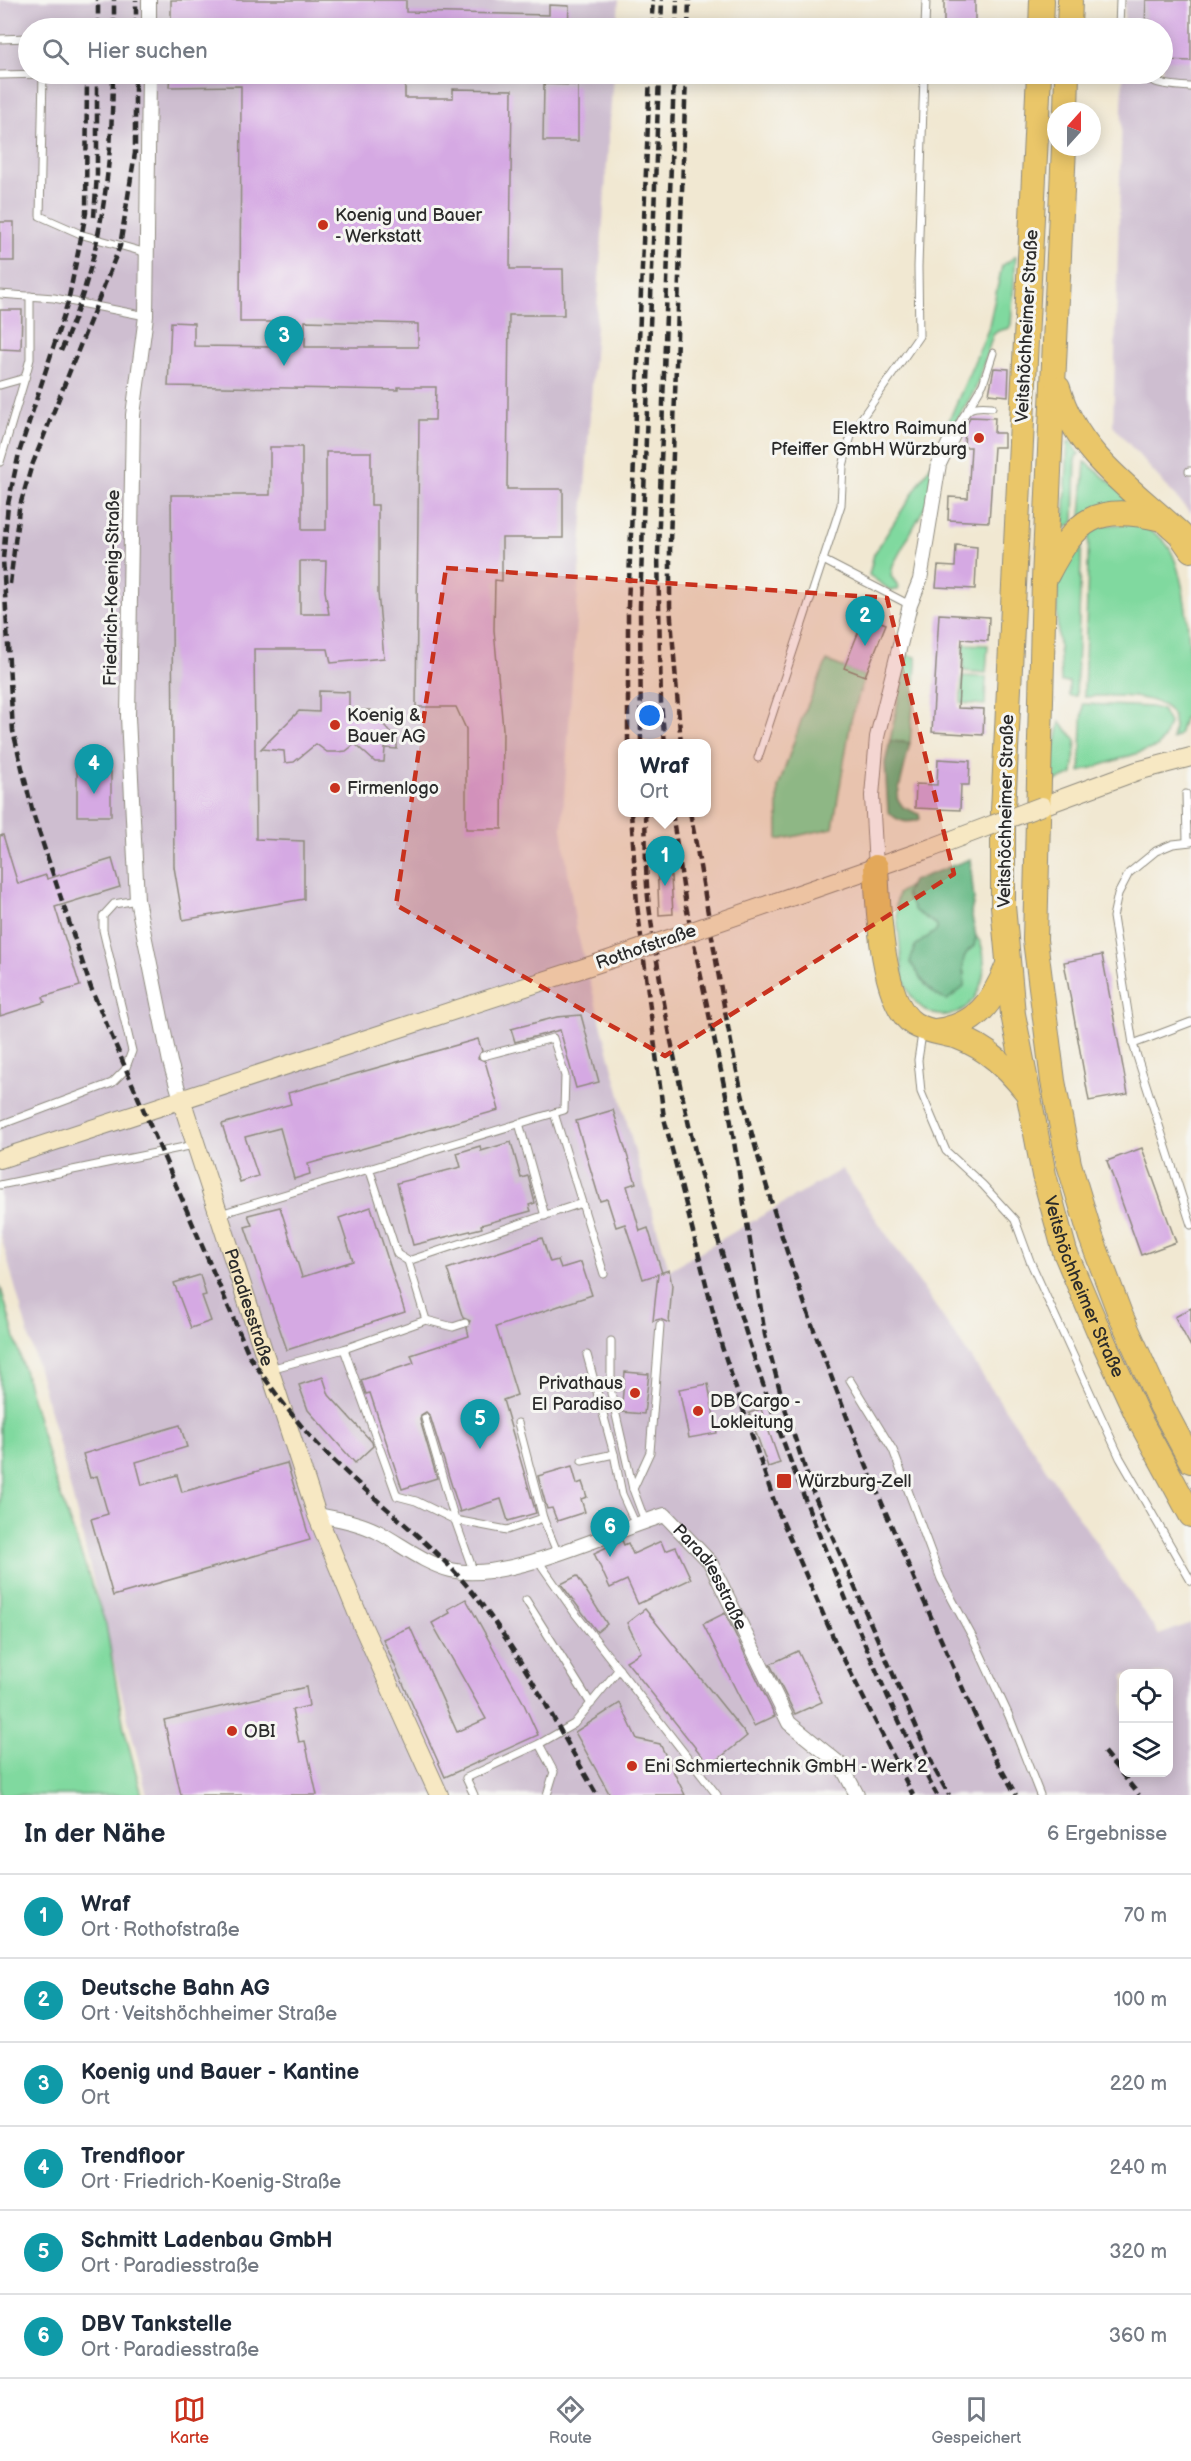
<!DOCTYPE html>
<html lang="de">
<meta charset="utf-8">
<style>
:root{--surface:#fff;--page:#f2f2f3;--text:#1f2937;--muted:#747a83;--line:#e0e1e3;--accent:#c8321e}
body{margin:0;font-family:"Balsamiq Sans",sans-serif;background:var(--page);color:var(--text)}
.controls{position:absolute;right:18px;bottom:18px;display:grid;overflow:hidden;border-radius:12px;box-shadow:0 3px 15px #0003}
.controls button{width:54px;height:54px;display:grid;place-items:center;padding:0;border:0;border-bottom:2px solid var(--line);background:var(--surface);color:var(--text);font:30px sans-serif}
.compass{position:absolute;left:1047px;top:102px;width:54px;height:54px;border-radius:50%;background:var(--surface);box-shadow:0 3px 15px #0003;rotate:21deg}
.you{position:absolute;left:650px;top:716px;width:21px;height:21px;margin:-15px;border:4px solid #fff;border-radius:50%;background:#1a73e8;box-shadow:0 0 0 9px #1a73e833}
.badge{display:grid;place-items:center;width:39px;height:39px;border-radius:50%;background:var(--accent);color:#fff;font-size:20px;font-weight:700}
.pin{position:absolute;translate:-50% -50px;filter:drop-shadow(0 2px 3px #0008)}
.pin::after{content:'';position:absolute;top:32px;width:21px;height:18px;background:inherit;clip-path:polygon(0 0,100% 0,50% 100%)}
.popup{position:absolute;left:618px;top:739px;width:93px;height:78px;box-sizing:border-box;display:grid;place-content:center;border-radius:12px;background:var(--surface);filter:drop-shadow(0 2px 4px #0005);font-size:20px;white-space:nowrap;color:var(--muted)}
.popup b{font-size:22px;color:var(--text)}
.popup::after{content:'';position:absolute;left:50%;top:100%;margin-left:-12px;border:12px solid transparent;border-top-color:var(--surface)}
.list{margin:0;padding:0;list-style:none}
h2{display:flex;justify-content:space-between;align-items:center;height:78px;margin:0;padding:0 24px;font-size:26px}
h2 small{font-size:20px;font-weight:400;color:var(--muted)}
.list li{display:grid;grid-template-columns:39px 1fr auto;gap:18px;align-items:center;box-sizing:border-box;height:84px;padding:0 24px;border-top:2px solid var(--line)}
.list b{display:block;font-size:22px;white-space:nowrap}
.list p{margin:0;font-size:20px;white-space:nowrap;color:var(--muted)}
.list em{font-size:20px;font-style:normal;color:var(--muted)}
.icon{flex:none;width:33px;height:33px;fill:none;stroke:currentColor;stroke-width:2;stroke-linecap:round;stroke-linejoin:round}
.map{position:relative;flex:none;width:1191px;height:1795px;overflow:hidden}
.search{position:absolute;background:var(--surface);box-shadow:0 3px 15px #0003;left:18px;right:18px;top:18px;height:66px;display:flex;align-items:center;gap:15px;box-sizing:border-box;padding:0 21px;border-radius:33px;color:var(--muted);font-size:22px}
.sheet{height:582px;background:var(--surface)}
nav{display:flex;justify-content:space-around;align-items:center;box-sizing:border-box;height:84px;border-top:2px solid var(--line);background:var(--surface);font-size:16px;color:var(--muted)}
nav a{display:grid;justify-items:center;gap:3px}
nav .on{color:var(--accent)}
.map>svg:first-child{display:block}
</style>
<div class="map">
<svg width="1191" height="1795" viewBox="0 0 1191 1795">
<rect width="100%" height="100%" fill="#f6f6f2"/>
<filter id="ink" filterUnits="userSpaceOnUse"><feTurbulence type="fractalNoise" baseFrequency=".0167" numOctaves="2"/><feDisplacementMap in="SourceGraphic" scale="12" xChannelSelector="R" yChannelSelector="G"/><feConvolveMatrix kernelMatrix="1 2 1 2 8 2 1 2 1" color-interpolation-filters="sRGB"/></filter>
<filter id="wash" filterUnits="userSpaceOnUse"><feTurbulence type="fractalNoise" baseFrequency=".008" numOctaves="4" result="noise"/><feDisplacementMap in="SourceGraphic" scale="24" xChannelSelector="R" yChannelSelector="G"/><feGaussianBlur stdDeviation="1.35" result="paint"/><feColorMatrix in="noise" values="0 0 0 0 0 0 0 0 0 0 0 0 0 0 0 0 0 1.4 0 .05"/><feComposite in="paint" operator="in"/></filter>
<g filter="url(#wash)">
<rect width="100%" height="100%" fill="#f1e8d2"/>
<g fill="#cebed0" fill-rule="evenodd">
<path d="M0,0H619L617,28H28V74H613L562,829L576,928L634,1149L669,1270L842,1169L1159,1635L1191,1623V1795H147L61,1451L0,1233ZM1124,1674H1168V1772H1124Z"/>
<path d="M1125,0H1191V514L1113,426L1123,74H1162V28H1124Z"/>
</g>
<g fill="#80d99f" stroke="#568265" stroke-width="1.5">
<path d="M1016,256L1011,324L1009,328L998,331L993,335L975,390L947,436L929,499L893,565L891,576L899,587L898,590H890L869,575L874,554L929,468L953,411L988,330L1002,266Z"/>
<path d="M1071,441L1079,454L1076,456L1074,522L1066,528L1064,526L1068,442Z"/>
<path d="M1085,462L1087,463L1135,503L1081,517Z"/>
<path d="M1137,524C1150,530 1162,536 1170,549C1191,589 1191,670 1190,718H1184L1179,735L1172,739C1173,733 1175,725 1174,720C1169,692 1105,695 1084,697L1089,530L1099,525Z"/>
<path d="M1082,535L1076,696H1069V682H1061C1061,645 1051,605 1062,568C1065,557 1076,545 1082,535Z"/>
<path d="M964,644L988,645L986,673L963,671Z"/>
<path d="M907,655L916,657V664L910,743L890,741Z"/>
<path d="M827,661L865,676L851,720L833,828L778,840V788L802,718Z"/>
<path d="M962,676L986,677L985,705L961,703Z"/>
<path d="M1083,704L1151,707L1162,710L1169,723L1164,738L1157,747L1080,772Z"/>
<path d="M1060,722L1076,740L1073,774L1053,782L1051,766Z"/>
<path d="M909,886L906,894L915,911L937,925V933L924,939L915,969L926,986L965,974L961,966L966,951L974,946L976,936C982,943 984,953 984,962C985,1022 921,1037 903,978L896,904L898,894Z"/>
<path d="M0,1285L55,1480L106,1625L124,1728L142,1795H0Z"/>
</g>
<g fill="#68b986" stroke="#4a7258" stroke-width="1.5">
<path d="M890,741L910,743L897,798L903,807L919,814L920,819C908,825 896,821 888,811L885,763Z"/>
<path d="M970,859L974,900L971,912L976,936L974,946C957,957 965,970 964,987L947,1000C928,994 921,977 910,962L915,946L937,930V925L915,911L906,894L912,881Z"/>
</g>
<g id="blocks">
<g fill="#d5a9e3" fill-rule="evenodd">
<path d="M171,0H406V12L549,15V5L569,6L568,28H171Z"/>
<rect x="944" y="0" width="31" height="28"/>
<path d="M1146,0H1191V61L1162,60V28H1145Z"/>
<path d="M170,74H405V98H453V89L512,90L510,269H563L564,315H509L507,489H563V538H502V581L495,580L494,630L503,729L502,829H466V729L456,707H416L419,420H435L436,387H398V390L168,386L171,322L194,323V346L277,347V322H240L241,86L169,87ZM305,321L418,324V347H305Z"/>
<path d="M544,84L578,85V141H543Z"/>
<rect x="0" y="222" width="14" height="39"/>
<path d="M0,310H22L21,350L0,349Z"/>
<path d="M994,368L1009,369L1008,396L989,394Z"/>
<path d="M970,417L995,418L994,433H1004V447H994L989,522L948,520L949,497L968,498L971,447H964L965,429Z"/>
<path d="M270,447H302V530H326V452H371V505H378V593L384,658L331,663L328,649H254L256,839L304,841V899L183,920L174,867L171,495H270ZM300,561H326L325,591L329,614H300Z"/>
<path d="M956,545L977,547L975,589L936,587L938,566L955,567Z"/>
<path d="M939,614L989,617L988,641L962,639L960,673L958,708L984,709L983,735L932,732Z"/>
<path d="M865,616L886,624L865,676L844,668Z"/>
<path d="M319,691L349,692V711L370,710L397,739V749L385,748L384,762H375L355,744L346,751L337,752H327L316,744L294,762L285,763L284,751L261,749L299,711L319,712Z"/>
<path d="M938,759L970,761L969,785H961L960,810L915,808L916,784L937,785Z"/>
<path d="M77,771L111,772V816H77Z"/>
<path d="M3,835L18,884L46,875L47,879L112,859L120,887L55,907L80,986L43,997L45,1002L0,1016V836Z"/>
<path d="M657,858H670L673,914L659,915Z"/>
<path d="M1102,955L1128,1094L1089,1101L1064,962Z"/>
<path d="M581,1015L599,1082L576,1088L560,1030L515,1042L511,1029L557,1017Z"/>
<path d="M478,1039L482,1051L478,1058L485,1061L499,1110L308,1164L310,1174L294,1179L280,1128L245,1137L258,1176L240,1182L222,1124L291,1104L288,1093Z"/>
<path d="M613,1110L636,1183L627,1186L640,1231L648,1228L662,1273H660L669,1270L672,1285L669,1323L660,1319L653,1321L658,1274L643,1279L625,1224L616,1227L607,1199L600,1201L576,1121Z"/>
<path d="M511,1142L521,1178L528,1176L535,1203L529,1205L531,1211L481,1225L482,1228L413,1245L397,1183L461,1167L457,1153L480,1146L481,1151Z"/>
<path d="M1142,1148L1176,1242L1141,1255L1107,1161Z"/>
<path d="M280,1207L302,1277L353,1261L339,1218L371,1207L405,1312L287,1350L245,1227L252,1225L248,1215Z"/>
<path d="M542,1238L550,1262L558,1260L561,1268L581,1262L592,1295L496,1327L517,1395L503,1400L536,1513L508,1521L501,1499L460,1512L430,1416L426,1412L421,1415L420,1420L437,1478L402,1489L370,1393L366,1394L361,1380L414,1363L411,1355L469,1336L467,1328L470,1321L463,1318L447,1269Z"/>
<path d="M200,1275L206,1295L202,1296L211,1321L191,1328L174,1283Z"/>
<path d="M1191,1308V1347L1175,1317Z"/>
<path d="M625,1372L649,1374L644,1414L621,1412Z"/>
<path d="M323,1377L329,1395L372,1442L373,1446L355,1463L308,1410L299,1385Z"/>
<path d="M708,1384L717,1433L689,1438L679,1389Z"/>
<path d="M761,1409L780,1463L768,1467L749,1413Z"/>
<path d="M180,1425L187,1447L136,1462L142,1485L177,1475L182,1492L287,1463L310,1540L113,1596L91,1519L108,1514L97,1476L90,1478L83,1454Z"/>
<path d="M572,1466L577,1484L582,1482L587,1497L581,1499L585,1512L557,1521L552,1508L547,1509L538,1476Z"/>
<path d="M622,1540L624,1545L628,1543L633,1554L661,1541L665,1551L676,1547L691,1579L638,1604L627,1580L610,1588L594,1553Z"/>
<path d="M577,1576L607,1624L597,1632L561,1584Z"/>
<path d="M466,1599L523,1702L538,1735L445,1777L383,1639L410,1627L457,1732L486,1719L432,1623L450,1613L448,1609Z"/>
<path d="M645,1609L747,1736L710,1766L626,1661L641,1652L627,1623Z"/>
<path d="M725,1613L775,1716L754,1726L703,1624Z"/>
<path d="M798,1651L822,1702L795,1714L770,1664Z"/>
<path d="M306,1687L309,1706L292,1710L299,1742L305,1741L317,1795H181L164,1720Z"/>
<path d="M620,1703L637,1739L660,1744L685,1795H610L575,1732Z"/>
</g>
</g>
</g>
<g filter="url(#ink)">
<use href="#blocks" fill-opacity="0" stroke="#8e8a7e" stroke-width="1.5"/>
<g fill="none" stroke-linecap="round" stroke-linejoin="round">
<g stroke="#8e8a7e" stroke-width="9">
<g id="lane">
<path d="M925,28L926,0"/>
<path d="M1119,28L1120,0"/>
<path d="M0,39L28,38"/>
<path d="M43,74L40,216L83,235L147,253"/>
<path d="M1141,74C1154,85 1174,86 1191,87"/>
<path d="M0,75L43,74"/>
<path d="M0,294L54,298L146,316"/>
<path d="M0,385L25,378L30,359V296"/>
<path d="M968,409L983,384L993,353"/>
<path d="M954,433C967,412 964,404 992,407"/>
<path d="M0,462L25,378"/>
<path d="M1189,471H1191"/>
<path d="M910,605L823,560L841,505L843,466L852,432L919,336L918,267L924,74"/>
<path d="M758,758L823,560"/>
<path d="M1186,794L1187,842"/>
<path d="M1191,842L1173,844L1156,851L1129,873L1118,894L1113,917L1133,1044L1191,1225"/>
<path d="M922,1034L918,1060L921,1092L946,1151L983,1185L1015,1220L1030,1261L1120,1458L1191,1581"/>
<path d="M1133,1044L1191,1022"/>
<path d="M554,1113L604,1274"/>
<path d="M519,1123L545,1216"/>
<path d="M0,1125L112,1083L125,1070L132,1051L103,930V916L114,904L137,900"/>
<path d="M369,1168L397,1254L408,1261L426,1320"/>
<path d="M0,1185L194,1145"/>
<path d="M220,1214L564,1110L565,1076L553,1038L483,1056"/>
<path d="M408,1261L582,1203"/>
<path d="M611,1341V1393L633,1489L645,1521"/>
<path d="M344,1349L397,1496L416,1501L455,1520L507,1530L543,1518L518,1423"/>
<path d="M587,1355L614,1454L622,1494L636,1525"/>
<path d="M270,1369L344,1349L426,1320L453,1327L465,1323"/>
<path d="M850,1380L893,1450L941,1579L973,1638L1009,1716L1040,1795"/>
<path d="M425,1418L455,1520L474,1573"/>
<path d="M582,1461L614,1454"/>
<path d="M633,1489L650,1452L660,1325"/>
<path d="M543,1518L557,1552"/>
<path d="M537,1559L574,1612L717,1795"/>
<path d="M526,1600L591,1704"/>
<path d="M539,1744L554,1772L547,1795"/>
<path d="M474,1795L466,1778L539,1744L574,1724L619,1669"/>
</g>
</g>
<g stroke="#8e8a7e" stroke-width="16">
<g id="street">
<path d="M149,28V0"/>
<path d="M149,74L146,316L133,415L128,717L137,900L170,1062L181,1099"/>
<path d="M876,867L872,796L877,737L910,605L920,580L939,464L954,433"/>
<path id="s1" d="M317,1515C338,1519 359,1522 378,1532C402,1545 424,1563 451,1570C504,1584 611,1531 665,1515L710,1562L789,1723L841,1765L857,1795"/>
</g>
</g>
<g stroke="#8e8a7e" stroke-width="20">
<g id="secondary">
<path d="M1042,806L1137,771L1191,757"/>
<path d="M776,902L931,848"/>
<path id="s2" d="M181,1099L317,1515L363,1627L439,1795"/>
<path d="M0,1159L614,958"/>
</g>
</g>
<g stroke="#8e8a7e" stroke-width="26">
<g id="highway">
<path d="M1041,28L1042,0"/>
<path d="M1069,28L1070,0"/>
<path id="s3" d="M1039,74L1003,811V906L1013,1014L1044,1175L1065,1252L1099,1332L1139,1419L1191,1515"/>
<path d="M1066,111L1067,74"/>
<path d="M1064,147L1044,580L1035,940L1053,1081L1069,1164L1091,1237L1120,1314L1161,1405L1191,1461"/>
<path d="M1058,388C1076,454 1133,490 1180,534L1191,550"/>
<path d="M1047,575C1077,517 1096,504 1162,519"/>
<path d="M876,867C878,904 881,1003 914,1024C927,1032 944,1033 958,1037C987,1048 1007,1067 1026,1091"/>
<path d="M936,1031C976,1026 993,1002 1007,967"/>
</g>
</g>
<use href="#lane" stroke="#fff" stroke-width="7"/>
<use href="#street" stroke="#fff" stroke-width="14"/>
<use href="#secondary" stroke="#f7e8c3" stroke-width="18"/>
<use href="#highway" stroke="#eac669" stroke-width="24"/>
<g stroke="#2b2b2b" stroke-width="4.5" stroke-dasharray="9 4.5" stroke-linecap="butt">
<path d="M98,28V0"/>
<path d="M114,28V0"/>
<path d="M136,28V0"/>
<path d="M651,28L653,0"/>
<path d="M661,28L662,0"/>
<path d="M676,28L677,0"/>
<path d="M688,28L689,0"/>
<path d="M87,74L86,213L68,302L19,453L8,504L3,559L13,731L34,817L91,988L250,1357C272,1389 295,1421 323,1450C364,1492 412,1527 453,1570C512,1634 553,1720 597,1795"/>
<path d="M94,217L97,174V74"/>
<path d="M61,351C101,262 112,171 113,74"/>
<path d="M10,584L19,509L31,468L120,246L135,153V74"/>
<path d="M628,744V606L650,74"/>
<path d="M641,744L640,606L659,74"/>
<path d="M665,744L661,703L658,553L674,74"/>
<path d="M681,744L670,606V541L686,74"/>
<path d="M631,812L637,905L664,1118L722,1347L775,1504L837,1646L913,1795"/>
<path d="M645,812C646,843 645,875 649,906C680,1138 746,1362 837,1578C868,1651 898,1726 937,1795"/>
<path d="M672,812L686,906L728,1104L765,1335L784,1405L812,1490L936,1772L949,1795"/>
<path d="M690,812C712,925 725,1038 756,1149C813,1356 903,1556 991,1751L1016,1795"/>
<path d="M1104,1752L1139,1795"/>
</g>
<g stroke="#8e8a7e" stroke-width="20" stroke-linecap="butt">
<g id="secondary-bridge">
<path d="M931,848L1042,806"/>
<path d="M614,958L776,902"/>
</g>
</g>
<use href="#secondary-bridge" stroke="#f7e8c3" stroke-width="18"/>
</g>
</g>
<path fill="#c8321e" fill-opacity="0.2" stroke="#c8321e" stroke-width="4.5" stroke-dasharray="12 8" stroke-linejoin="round" d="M446,568L887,598L954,874L665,1056L396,905Z"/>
<g fill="#c8321e" stroke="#f6f6f2" stroke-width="2">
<circle cx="323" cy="225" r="6"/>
<circle cx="979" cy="438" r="6"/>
<circle cx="335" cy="725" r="6"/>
<circle cx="335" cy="788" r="6"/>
<circle cx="635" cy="1393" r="6"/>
<circle cx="698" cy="1411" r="6"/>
<rect x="776" y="1473" width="16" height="16" rx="3"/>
<circle cx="232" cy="1731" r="6"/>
<circle cx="632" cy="1766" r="6"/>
</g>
<g text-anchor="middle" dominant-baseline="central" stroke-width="6" stroke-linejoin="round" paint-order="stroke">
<g font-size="18" fill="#2b2b2b" stroke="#f6f6f2" text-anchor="start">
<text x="335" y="215">Koenig und Bauer<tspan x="335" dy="21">- Werkstatt</tspan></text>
<text x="967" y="428" text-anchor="end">Elektro Raimund<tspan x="967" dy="21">Pfeiffer GmbH Würzburg</tspan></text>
<text x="347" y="715">Koenig &amp;<tspan x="347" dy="21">Bauer AG</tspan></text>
<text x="347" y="788">Firmenlogo</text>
<text x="623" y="1383" text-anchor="end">Privathaus<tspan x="623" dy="21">El Paradiso</tspan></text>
<text x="710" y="1401">DB Cargo -<tspan x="710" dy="21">Lokleitung</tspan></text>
<text x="798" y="1481">Würzburg-Zell</text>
<text x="244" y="1731">OBI</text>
<text x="644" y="1766">Eni Schmiertechnik GmbH - Werk 2</text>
</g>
<g font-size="18" fill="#2b2b2b" stroke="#f6f6f2">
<text transform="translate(1027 326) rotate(-87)">Veitshöchheimer Straße</text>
<text transform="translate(112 588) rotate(-89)">Friedrich-Koenig-Straße</text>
<text transform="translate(1006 811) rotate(-89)">Veitshöchheimer Straße</text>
<text transform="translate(646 947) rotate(-19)">Rothofstraße</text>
<text stroke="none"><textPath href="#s3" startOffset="1224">Veitshöchheimer Straße</textPath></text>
<text stroke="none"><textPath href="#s2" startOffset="219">Paradiesstraße</textPath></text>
<text stroke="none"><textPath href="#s1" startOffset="447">Paradiesstraße</textPath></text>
</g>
</g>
</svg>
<div class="controls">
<button><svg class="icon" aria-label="locate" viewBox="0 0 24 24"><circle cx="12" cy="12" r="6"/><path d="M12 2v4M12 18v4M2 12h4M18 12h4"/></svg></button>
<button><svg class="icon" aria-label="layers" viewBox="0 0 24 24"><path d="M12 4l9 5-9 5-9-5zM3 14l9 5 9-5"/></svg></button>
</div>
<svg class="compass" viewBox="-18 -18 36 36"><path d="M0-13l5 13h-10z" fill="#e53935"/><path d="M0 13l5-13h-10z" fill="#747a83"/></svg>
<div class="you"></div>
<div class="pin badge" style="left:665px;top:886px;background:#0f9aa8">1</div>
<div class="popup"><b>Wraf</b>Ort</div>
<div class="pin badge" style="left:865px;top:646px;background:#0f9aa8">2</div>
<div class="pin badge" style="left:284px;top:366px;background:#0f9aa8">3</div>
<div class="pin badge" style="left:94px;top:794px;background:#0f9aa8">4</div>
<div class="pin badge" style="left:480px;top:1449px;background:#0f9aa8">5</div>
<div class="pin badge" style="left:610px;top:1557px;background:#0f9aa8">6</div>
<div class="search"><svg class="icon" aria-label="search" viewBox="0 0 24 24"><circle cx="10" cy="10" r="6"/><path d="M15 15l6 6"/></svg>Hier suchen</div>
</div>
<section class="sheet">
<h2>In der Nähe<small>6 Ergebnisse</small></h2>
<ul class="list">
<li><span class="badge" style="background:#0f9aa8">1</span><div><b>Wraf</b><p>Ort · Rothofstraße</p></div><em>70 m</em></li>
<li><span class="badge" style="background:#0f9aa8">2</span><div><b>Deutsche Bahn AG</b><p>Ort · Veitshöchheimer Straße</p></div><em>100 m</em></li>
<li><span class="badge" style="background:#0f9aa8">3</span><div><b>Koenig und Bauer - Kantine</b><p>Ort</p></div><em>220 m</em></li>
<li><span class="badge" style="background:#0f9aa8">4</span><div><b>Trendfloor</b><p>Ort · Friedrich-Koenig-Straße</p></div><em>240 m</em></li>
<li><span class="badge" style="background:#0f9aa8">5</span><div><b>Schmitt Ladenbau GmbH</b><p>Ort · Paradiesstraße</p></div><em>320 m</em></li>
<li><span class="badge" style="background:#0f9aa8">6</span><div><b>DBV Tankstelle</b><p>Ort · Paradiesstraße</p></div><em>360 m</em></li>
</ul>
</section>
<nav>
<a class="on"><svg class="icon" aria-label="map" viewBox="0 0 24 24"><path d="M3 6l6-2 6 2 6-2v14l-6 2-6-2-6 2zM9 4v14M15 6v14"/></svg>Karte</a>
<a><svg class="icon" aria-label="directions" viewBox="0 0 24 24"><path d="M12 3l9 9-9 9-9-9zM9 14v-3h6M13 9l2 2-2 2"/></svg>Route</a>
<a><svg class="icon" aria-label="saved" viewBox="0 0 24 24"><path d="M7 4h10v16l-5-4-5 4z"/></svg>Gespeichert</a>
</nav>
